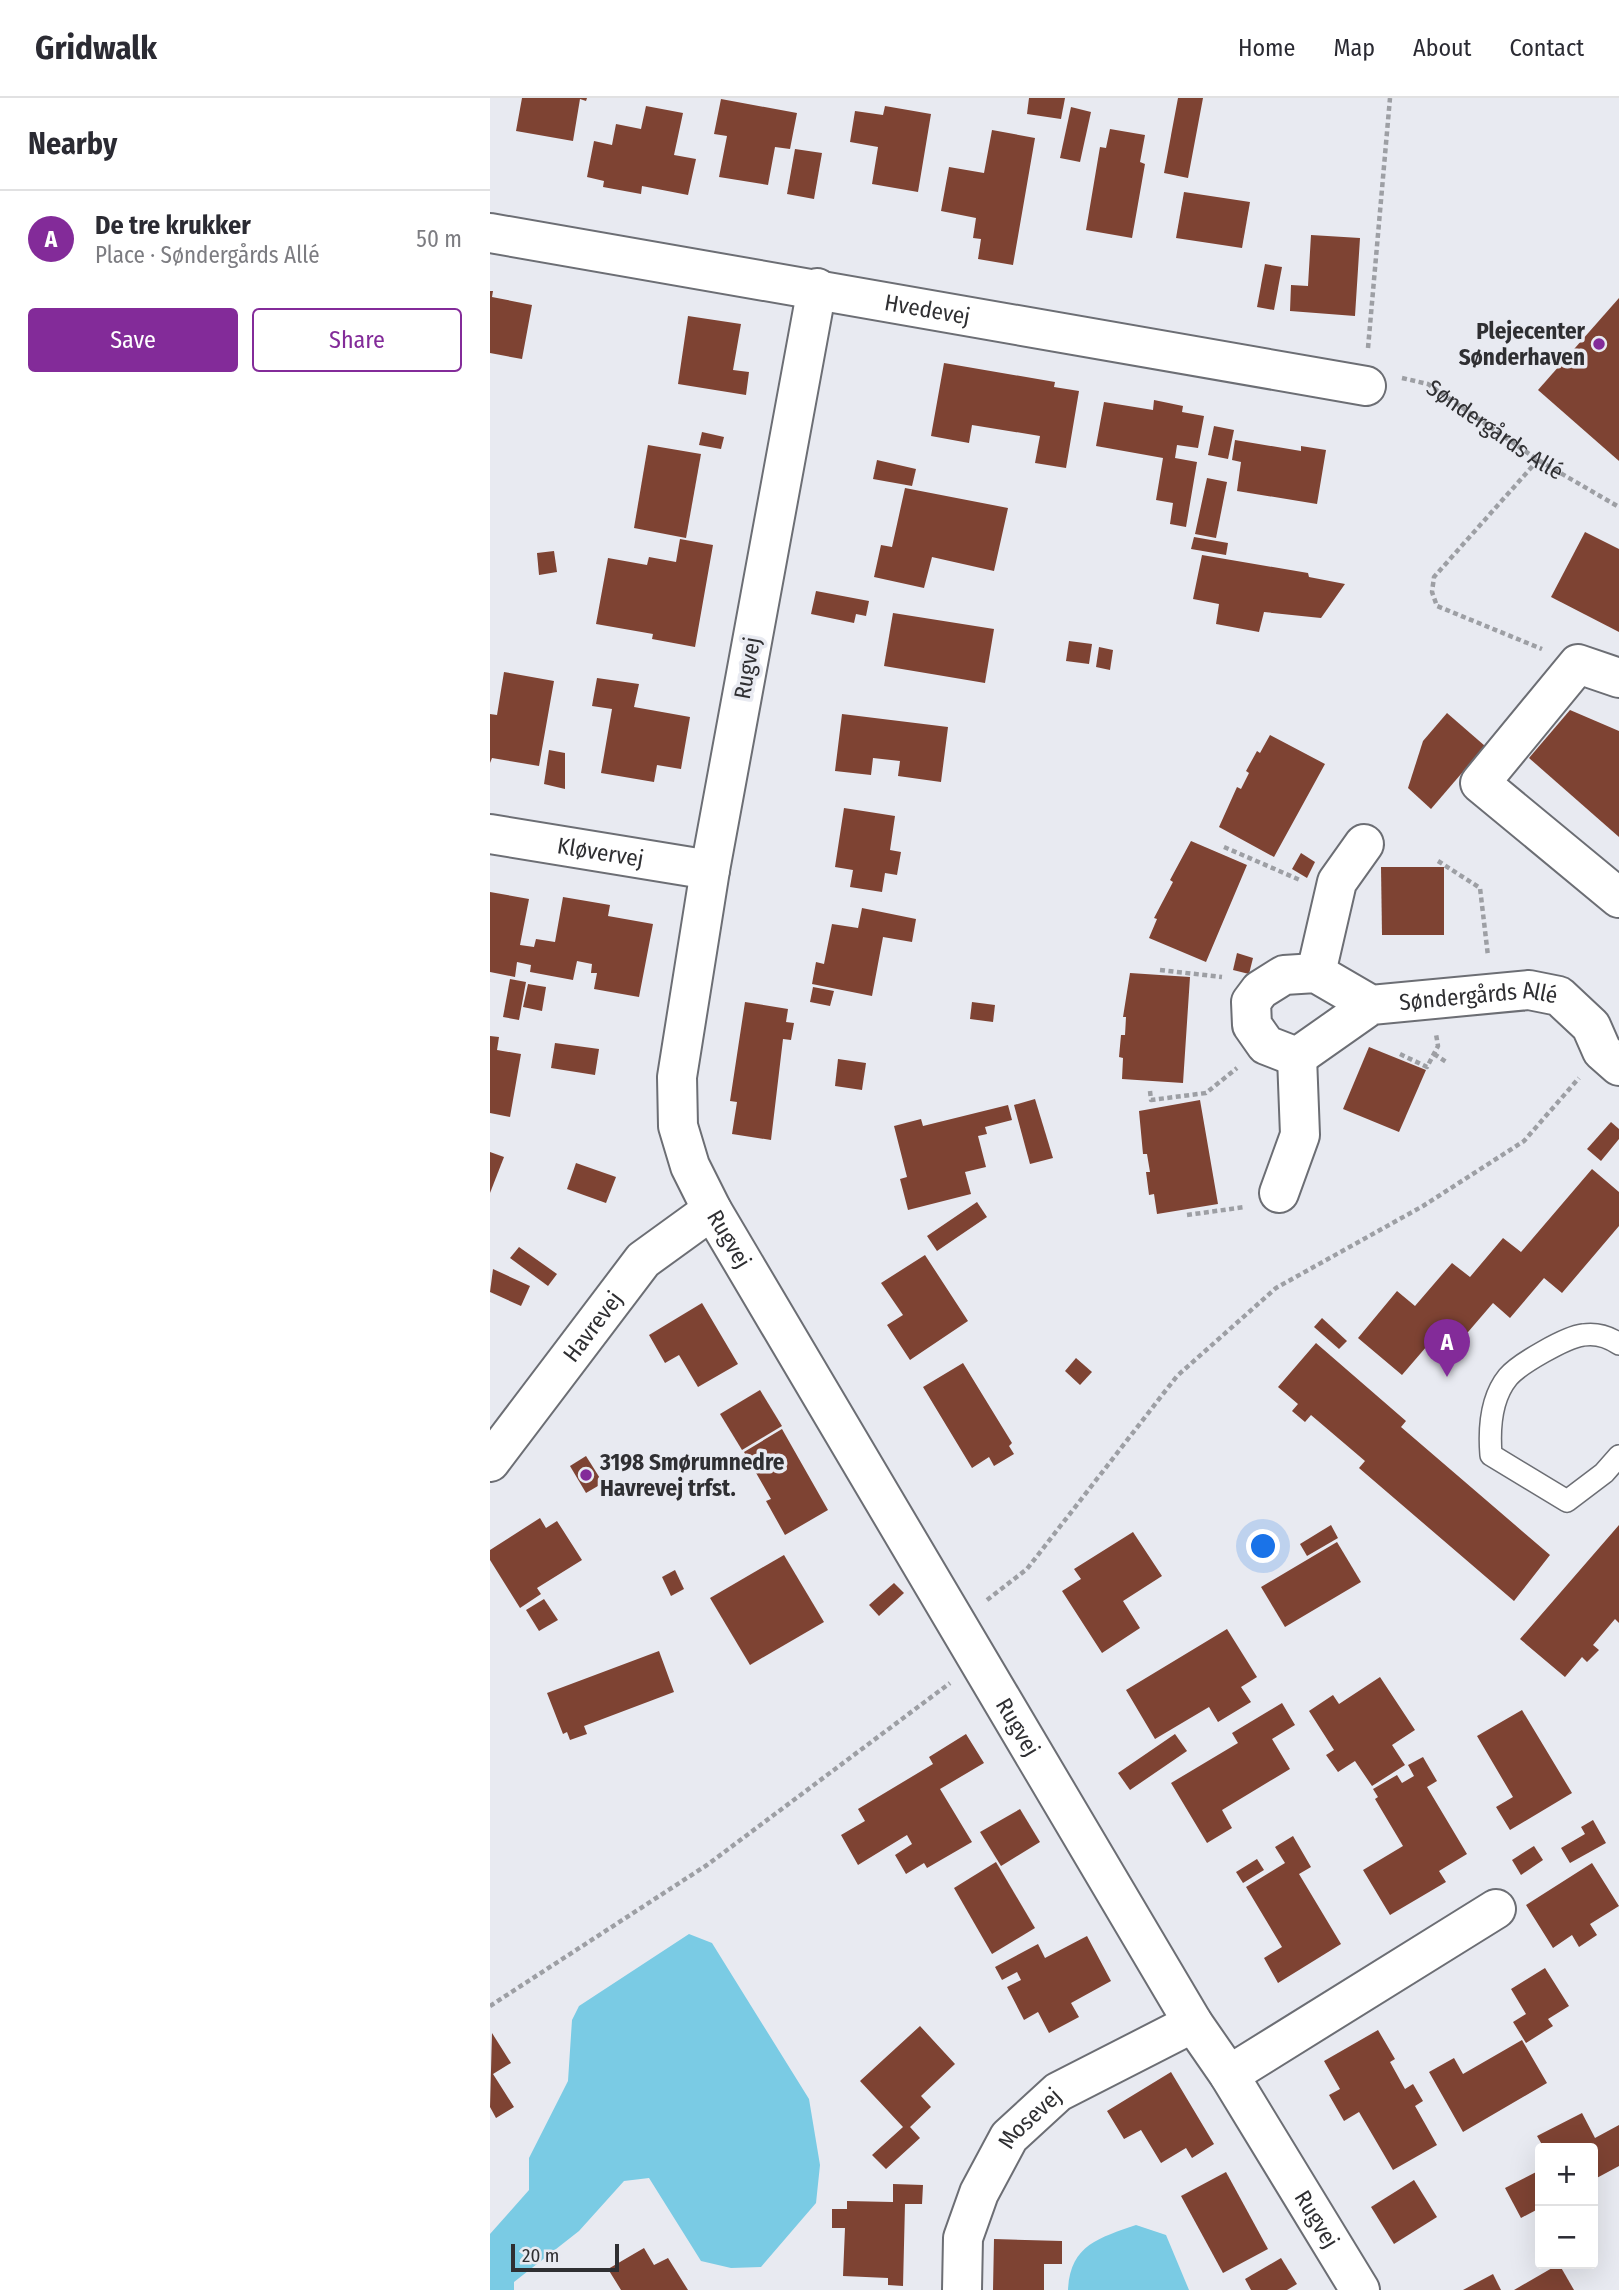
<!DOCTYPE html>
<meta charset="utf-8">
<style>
:root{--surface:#fff;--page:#f7f7f7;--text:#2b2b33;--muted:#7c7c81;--line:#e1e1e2;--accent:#832b99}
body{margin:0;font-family:"Fira Sans Condensed",sans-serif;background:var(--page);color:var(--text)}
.controls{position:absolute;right:21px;bottom:21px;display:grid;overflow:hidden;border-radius:7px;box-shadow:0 7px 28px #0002}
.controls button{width:63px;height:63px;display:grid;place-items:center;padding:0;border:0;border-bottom:2px solid var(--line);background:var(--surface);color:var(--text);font:35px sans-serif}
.scale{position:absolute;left:21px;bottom:18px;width:108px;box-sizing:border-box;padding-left:7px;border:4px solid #2f2f32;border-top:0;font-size:19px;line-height:24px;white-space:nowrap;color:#2f2f32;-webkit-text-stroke:5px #e8eaf1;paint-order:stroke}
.you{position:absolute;left:774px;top:1449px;width:24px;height:24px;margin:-18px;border:5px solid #fff;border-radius:50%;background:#1a73e8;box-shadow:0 0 0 10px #1a73e833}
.badge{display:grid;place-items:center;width:46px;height:46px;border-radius:50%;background:var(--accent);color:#fff;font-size:23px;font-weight:700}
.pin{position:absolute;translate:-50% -58px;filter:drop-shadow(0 2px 4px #0008)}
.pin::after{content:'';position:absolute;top:37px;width:24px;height:21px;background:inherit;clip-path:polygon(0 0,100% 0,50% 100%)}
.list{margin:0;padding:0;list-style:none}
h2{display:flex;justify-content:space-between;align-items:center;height:91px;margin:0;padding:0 28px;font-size:30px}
h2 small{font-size:23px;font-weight:400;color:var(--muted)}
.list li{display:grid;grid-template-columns:46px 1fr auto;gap:21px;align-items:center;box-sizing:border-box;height:98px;padding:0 28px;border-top:2px solid var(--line)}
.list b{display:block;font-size:26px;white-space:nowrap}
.list p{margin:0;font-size:23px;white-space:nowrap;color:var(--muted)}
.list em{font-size:23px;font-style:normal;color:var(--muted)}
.actions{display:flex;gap:14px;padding:21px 28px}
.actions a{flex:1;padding:16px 0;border:2px solid var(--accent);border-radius:7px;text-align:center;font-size:24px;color:var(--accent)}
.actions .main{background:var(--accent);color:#fff}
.map{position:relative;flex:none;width:1129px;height:2192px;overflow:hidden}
header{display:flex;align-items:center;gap:42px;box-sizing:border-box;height:98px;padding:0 35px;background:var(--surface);border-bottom:2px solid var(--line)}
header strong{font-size:33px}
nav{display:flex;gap:38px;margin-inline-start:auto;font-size:24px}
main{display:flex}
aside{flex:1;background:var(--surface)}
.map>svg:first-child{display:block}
</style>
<header>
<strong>Gridwalk</strong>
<nav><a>Home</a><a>Map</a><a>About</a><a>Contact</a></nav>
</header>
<main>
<aside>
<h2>Nearby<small></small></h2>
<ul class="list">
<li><span class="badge">A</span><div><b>De tre krukker</b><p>Place · Søndergårds Allé</p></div><em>50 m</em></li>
</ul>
<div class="actions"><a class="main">Save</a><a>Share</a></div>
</aside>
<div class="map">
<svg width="1129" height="2192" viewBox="0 0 1129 2192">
<rect width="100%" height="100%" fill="#e8eaf1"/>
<g fill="#7acbe4">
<path d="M199,1836L222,1845L319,2001L330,2067L326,2105L271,2169L241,2170L211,2163L159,2080L134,2083L89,2133L24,2184V2192H0V2136L39,2092V2060L78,1983L82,1922L89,1908Z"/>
<path d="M646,2127L676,2137L699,2192H578C580,2147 609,2140 646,2127Z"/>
</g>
<g fill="#7e4333">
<path d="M32,0H97L96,3L90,1L83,43L26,33Z"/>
<path d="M539,0H575L571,21L537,16Z"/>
<path d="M688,0H713L698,80L674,75Z"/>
<path d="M231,1L307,15L300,51L285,49L278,87L229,79L237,38L224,36Z"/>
<path d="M156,8L193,15L184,57L206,61L198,97L152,88L151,96L113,89L114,83L97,79L104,43L122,47L126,26L151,31Z"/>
<path d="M395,8L441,16L428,94L382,86L388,49L360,44L365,13L393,17Z"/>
<path d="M581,9L601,14L590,64L570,60Z"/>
<path d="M620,31L655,37L650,64L655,66L642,140L596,132L610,49L616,50Z"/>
<path d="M502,32L545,40L523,167L488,161L491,141L483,140L486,120L451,113L459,69L494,75Z"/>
<path d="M305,51L332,55L324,101L297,96Z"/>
<path d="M694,94L760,104L752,150L686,140Z"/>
<path d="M821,137L870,140L865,218L800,213L801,187L818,188Z"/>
<path d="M775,166L792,169L784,212L767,209Z"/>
<path d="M0,193H3L2,199L42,207L32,261L0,255Z"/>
<path d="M1129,200V363L1048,292Z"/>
<path d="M198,218L251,226L243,272L259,274L256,297L188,286Z"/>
<path d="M454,265L565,284L564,289L589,293L576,370L545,365L550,338L482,327L479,345L441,338Z"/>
<path d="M664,302L693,308L692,314L714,318L708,350L687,347L685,360L707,364L696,429L680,426L683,405L666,402L673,360L606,348L614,304L663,312Z"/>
<path d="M724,328L744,332L738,361L718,357Z"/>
<path d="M212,334L234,339L231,351L209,347Z"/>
<path d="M745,342L811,353V348L836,352L827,406L747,393L751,364L742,362Z"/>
<path d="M158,347L211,356L196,440L144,430Z"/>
<path d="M387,362L426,371L422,388L383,381Z"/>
<path d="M717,380L737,384L726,440L705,436Z"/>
<path d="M415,390L518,410L504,473L442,459L434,490L384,479L391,447L402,449Z"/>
<path d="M1095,434L1129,451V534L1061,499Z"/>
<path d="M704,439L738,445L736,457L701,451Z"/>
<path d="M190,441L223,447L205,549L162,541L163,536L106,526L118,460L157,467L159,459L186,464Z"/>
<path d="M64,453L67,474L49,477L47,455Z"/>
<path d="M712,457L818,475L819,479L855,486L831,520L774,514L769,534L726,526L729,506L703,501Z"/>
<path d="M326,493L379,503L376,518L366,516L364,525L321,516Z"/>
<path d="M403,515L504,531L495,585L394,568Z"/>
<path d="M579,543L602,546L599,566L576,563Z"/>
<path d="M609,549L623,552L620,572L606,569Z"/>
<path d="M14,574L64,583L49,668L2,660L0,665V616L7,617Z"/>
<path d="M107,580L149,586L144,609L200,619L191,671L167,667L164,684L111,675L122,611L102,608Z"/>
<path d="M1080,612L1129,633V739L1039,660Z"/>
<path d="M957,615L995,648L941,711L918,690L933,643Z"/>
<path d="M352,616L458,629L451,684L408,678L410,663L383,660L381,677L345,673Z"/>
<path d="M780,637L835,666L784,759L729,729L747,689L751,691L759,675L756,673L767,653L770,655Z"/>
<path d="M59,652L75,655V691L54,686Z"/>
<path d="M354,710L405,718L400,752L411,754L407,777L395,775L392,794L360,789L363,772L345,769Z"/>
<path d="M701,743L757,767L716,864L659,840L667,821L664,820L683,784L680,782Z"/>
<path d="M811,755L825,764L817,780L802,771Z"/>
<path d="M891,769H954V837H892Z"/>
<path d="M0,794L39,801L30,847L44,849L46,841L65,844L73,799L120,807L118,818L163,826L149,899L104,891L107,875H101L102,866L87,863L83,882L40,874L41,867L27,864L25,879L0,874Z"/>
<path d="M372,810L426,821L422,844L393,839L382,898L322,886L326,864L334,866L342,826L368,830Z"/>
<path d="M747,855L763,860L759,876L743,872Z"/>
<path d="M640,875L700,879L693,985L632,981L633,960L629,959L631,937H635L636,919H633Z"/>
<path d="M20,881L36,884L29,922L13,919Z"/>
<path d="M38,886L56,889L52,913L33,909Z"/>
<path d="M323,889L344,893L340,908L320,904Z"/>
<path d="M255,904L298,911L296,924L304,925L301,942L293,941L281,1042L242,1036L247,1004L240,1003Z"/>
<path d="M482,904L505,907L503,924L480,921Z"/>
<path d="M0,938L9,939L7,952L31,956L20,1019L0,1015Z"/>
<path d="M65,945L109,951L105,977L61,970Z"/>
<path d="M879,949L936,972L909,1034L853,1011Z"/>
<path d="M348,961L376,965L372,992L345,988Z"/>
<path d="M545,1001L563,1060L540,1066L524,1007Z"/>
<path d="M710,1002L728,1106L667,1116L664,1096L659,1097L656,1074H660L657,1056H653L649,1013Z"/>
<path d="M518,1007L522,1022L495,1029L497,1036L488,1038L496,1069L475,1074L481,1096L418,1112L410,1081L417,1079L404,1028L431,1021L433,1028Z"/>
<path d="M1121,1024L1129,1031V1041L1111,1063L1097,1051Z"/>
<path d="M0,1054L14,1059L0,1095Z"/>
<path d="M86,1065L126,1079L116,1105L77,1091Z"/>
<path d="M1102,1071L1129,1094V1128L1072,1195L1054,1180L1020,1220L1003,1205L966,1248L949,1234L912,1277L868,1240L907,1193L925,1208L962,1165L980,1179L1013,1140L1031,1154Z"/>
<path d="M487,1104L497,1119L447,1153L437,1138Z"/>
<path d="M29,1149L67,1176L58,1188L20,1160Z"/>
<path d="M435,1157L478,1223L420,1262L397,1227L413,1217L391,1185Z"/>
<path d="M3,1171L40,1188L31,1208L0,1194Z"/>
<path d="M212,1205L248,1266L208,1289L189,1257L175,1265L159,1237Z"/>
<path d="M832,1220L857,1243L849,1251L824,1229Z"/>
<path d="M826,1245L916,1323L911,1329L1060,1457L1024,1503L869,1370L875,1363L821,1317L815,1324L802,1313L808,1306L788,1289Z"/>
<path d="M586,1260L602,1274L590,1287L575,1273Z"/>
<path d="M473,1265L522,1345L519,1348L524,1356L504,1368L499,1359L482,1370L433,1289Z"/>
<path d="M270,1292L292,1328L252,1352L230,1316Z"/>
<path d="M292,1331L338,1412L295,1437L276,1403L281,1401L254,1354Z"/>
<path d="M96,1358L113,1385L96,1395L80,1368Z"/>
<path d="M50,1420L56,1430L67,1423L92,1462L47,1490L51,1496L30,1510L0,1462V1452Z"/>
<path d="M841,1427L848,1440L817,1458L810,1446Z"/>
<path d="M1129,1427V1525L1125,1521L1103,1547L1109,1552L1097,1564L1092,1559L1075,1579L1030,1541Z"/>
<path d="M643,1434L672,1478L633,1503L650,1530L612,1555L572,1493L591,1481L584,1471Z"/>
<path d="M847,1444L871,1484L795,1529L771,1489Z"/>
<path d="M294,1457L334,1524L260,1567L220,1500Z"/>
<path d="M185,1472L194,1491L181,1498L172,1479Z"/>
<path d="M404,1485L414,1495L389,1518L379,1507Z"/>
<path d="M54,1501L68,1522L49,1533L36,1512Z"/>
<path d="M737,1531L767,1579L751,1589L761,1604L728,1624L719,1609L665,1641L636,1592Z"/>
<path d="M169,1553L184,1594L94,1628L97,1636L80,1642L77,1634L73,1636L57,1595Z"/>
<path d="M890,1579L925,1632L902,1647L915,1667L882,1688L865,1663L848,1674L836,1657L844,1652L819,1613L843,1597L849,1606Z"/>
<path d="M792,1605L805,1627L782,1641L800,1671L732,1712L742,1730L717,1745L681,1685L748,1645L742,1635Z"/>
<path d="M1032,1612L1082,1695L1020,1732L1006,1709L1023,1699L987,1638Z"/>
<path d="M476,1636L494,1665L450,1691L482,1744L437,1770L434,1765L416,1776L405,1757L422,1746L417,1737L368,1767L351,1737L375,1723L368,1711L443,1666L439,1659Z"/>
<path d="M685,1636L697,1653L640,1692L628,1675Z"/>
<path d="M933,1659L947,1683L937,1689L977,1756L949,1773L956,1784L900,1817L873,1772L913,1748L885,1701L888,1699L883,1691L907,1677L912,1685L924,1678L918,1667Z"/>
<path d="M530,1711L550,1744L511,1768L490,1734Z"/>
<path d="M1103,1722L1116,1745L1080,1765L1071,1750L1095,1736L1091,1729Z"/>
<path d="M803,1738L821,1769L809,1776L851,1846L788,1885L774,1860L792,1849L756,1789L795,1765L785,1749Z"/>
<path d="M1044,1748L1053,1762L1031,1777L1022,1762Z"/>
<path d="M767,1761L774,1772L753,1785L746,1774Z"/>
<path d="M506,1764L545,1830L502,1856L464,1790Z"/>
<path d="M1102,1765L1129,1808L1100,1826L1107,1837L1089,1849L1082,1837L1063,1850L1036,1807Z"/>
<path d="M597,1838L621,1883L581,1905L589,1919L559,1935L548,1914L534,1922L517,1889L531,1882L527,1874L512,1882L505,1869L548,1846L555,1860Z"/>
<path d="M1055,1870L1079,1908L1058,1921L1063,1928L1036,1945L1023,1924L1036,1916L1021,1891Z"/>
<path d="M430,1928L465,1966L431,1998L441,2009L420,2029L430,2040L396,2071L382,2057L413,2029L370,1983Z"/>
<path d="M888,1932L905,1961L900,1964L915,1991L923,1986L933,2003L925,2008L947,2047L903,2072L869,2014L854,2023L839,1997L850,1991L834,1963Z"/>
<path d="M2,1935L21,1965L3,1976L24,2009L6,2020L0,2009Z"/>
<path d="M1032,1942L1057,1985L973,2034L939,1974L964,1960L973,1976Z"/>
<path d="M681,1974L724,2046L702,2060L696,2050L671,2065L651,2032L634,2041L617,2013Z"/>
<path d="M1092,2015L1105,2040L1129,2027V2068L1103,2082V2050H1054L1047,2038Z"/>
<path d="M1050,2072V2110L1031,2120L1015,2090Z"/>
<path d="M736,2074L778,2151L733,2175L691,2098Z"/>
<path d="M924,2082L947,2119L904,2146L881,2109Z"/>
<path d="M403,2086L433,2087L432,2106H415L413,2188L398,2187V2180L353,2178L355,2130H342V2111H357V2103L403,2104Z"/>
<path d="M504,2141L572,2143V2166H554V2192H503Z"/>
<path d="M154,2150L164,2167L178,2160L198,2192H131L118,2171Z"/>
<path d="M791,2160L807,2186L797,2192H761L755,2181Z"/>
<path d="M1069,2166L1084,2192H1024Z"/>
<path d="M1003,2176L1011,2192H973Z"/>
</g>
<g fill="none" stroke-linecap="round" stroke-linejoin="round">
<g stroke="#6c6e74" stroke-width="24">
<path id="lane" d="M1129,1246C1119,1239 1106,1235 1093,1237C1076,1239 1029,1266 1018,1279C1000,1301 999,1332 1001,1357L1077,1403L1114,1375L1129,1358"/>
</g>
<g stroke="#6c6e74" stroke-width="42">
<g id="street">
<path id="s2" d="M0,135L876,288"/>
<path id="s3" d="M327,190L220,772L187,979L188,1028L200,1068L222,1112L703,1925L739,1977L870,2192"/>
<path d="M1129,580L1088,566L990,685L1129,800"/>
<path id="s4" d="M0,736L220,772"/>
<path d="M826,875L847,784L874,746"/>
<path id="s5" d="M881,907L826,875L794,877L770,892L761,904L762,927L776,947L807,959L881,907L1039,892L1069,898L1101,928L1112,953L1129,968"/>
<path d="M789,1095L810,1037L807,959"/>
<path id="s6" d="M0,1364L153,1162L222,1112"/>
<path d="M739,1977L1006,1811"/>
<path id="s7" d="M472,2192L473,2140L489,2095L519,2039L568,1994L703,1925"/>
</g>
</g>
<g stroke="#9d9fa4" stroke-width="4.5" stroke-dasharray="5 3.5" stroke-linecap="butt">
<path d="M878,250L900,0"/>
<path id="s1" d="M912,280L938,286L1048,362L1129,409"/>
<path d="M1048,362L944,479L942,494L947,508L1052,551"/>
<path d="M734,749L810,782"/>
<path d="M948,763L990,790L998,858"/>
<path d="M670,872L732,879"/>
<path d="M910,956L937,969L948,948L946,936"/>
<path d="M944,956L958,965"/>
<path d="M660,993L661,1002L716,995L747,970"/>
<path d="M697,1117L755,1109"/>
<path d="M497,1502L537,1471L687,1278L786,1190L933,1108L1034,1043L1089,980"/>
<path d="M0,1908L217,1767L460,1585"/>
</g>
<use href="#lane" stroke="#fff" stroke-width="21"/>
<use href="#street" stroke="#fff" stroke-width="38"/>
</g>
<g fill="#832b99" stroke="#e8eaf1" stroke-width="2.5">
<circle cx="1109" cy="246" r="7"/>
<circle cx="96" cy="1377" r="7"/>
</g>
<g text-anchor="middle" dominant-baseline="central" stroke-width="7" stroke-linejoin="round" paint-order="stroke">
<g font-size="23" fill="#2f2f32" stroke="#e8eaf1">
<text stroke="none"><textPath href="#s2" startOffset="444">Hvedevej</textPath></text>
<text stroke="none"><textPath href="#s1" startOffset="108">Søndergårds Allé</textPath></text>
<text transform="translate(257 570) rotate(-80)">Rugvej</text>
<text stroke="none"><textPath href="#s4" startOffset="112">Kløvervej</textPath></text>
<text stroke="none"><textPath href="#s5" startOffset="418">Søndergårds Allé</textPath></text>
<text stroke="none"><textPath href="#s3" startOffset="975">Rugvej</textPath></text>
<text stroke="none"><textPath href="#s6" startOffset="170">Havrevej</textPath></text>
<text stroke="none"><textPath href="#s3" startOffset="1542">Rugvej</textPath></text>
<text stroke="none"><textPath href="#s7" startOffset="191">Mosevej</textPath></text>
<text stroke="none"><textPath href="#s3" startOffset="2118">Rugvej</textPath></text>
</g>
<g font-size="23" font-weight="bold" fill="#2f2f32" stroke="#e8eaf1" text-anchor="end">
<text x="1095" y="233">Plejecenter<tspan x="1095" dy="26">Sønderhaven</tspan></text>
<text x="110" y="1364" text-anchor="start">3198 Smørumnedre<tspan x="110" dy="26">Havrevej trfst.</tspan></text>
</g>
</g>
</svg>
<div class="controls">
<button>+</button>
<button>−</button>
</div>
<div class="scale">20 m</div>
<div class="you"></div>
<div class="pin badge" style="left:957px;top:1279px">A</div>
</div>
</main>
